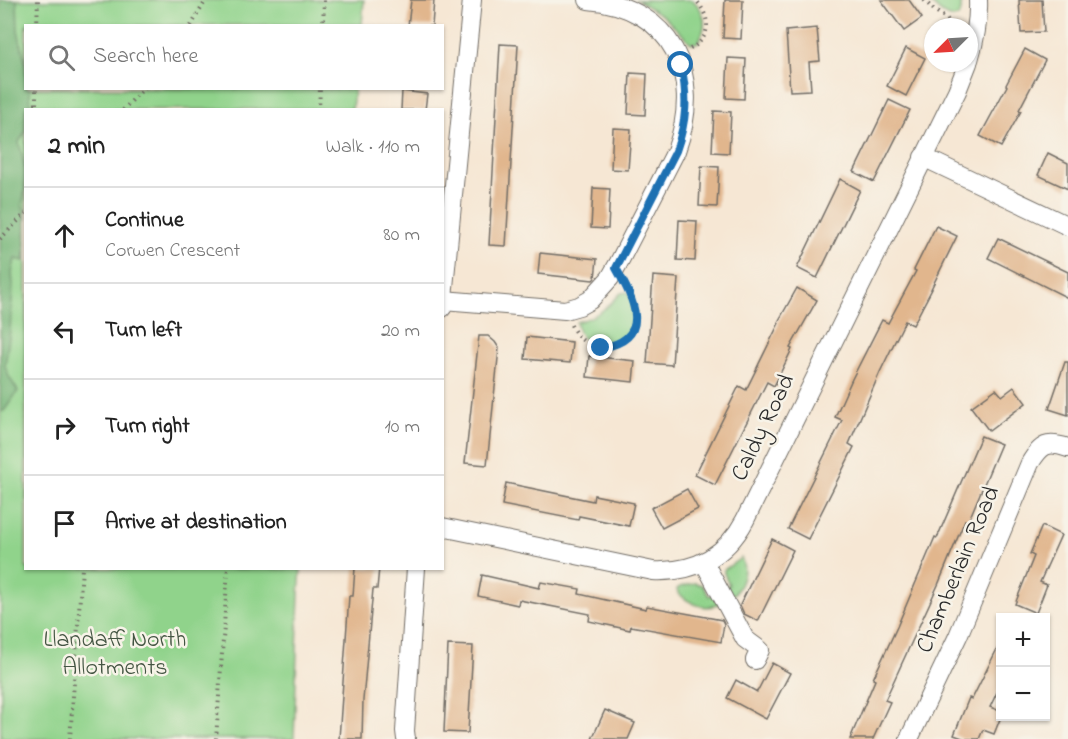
<!DOCTYPE html>
<meta charset="utf-8">
<style>
body{margin:0;font-family:"Indie Flower",sans-serif;background:#f6f6f6;color:#222}
.controls{position:absolute;right:18px;bottom:18px;display:grid;overflow:hidden;border-radius:0px;box-shadow:0 2px 4px #0004}
.controls button{width:54px;height:54px;display:grid;place-items:center;padding:0;border:0;border-bottom:2px solid #e0e0e0;background:#fff;color:#222;font:30px sans-serif}
.compass{position:absolute;left:924px;top:18px;width:54px;height:54px;border-radius:50%;background:#fff;box-shadow:0 2px 4px #0004;rotate:246deg}
.stop{position:absolute;width:18px;height:18px;margin:-14px;border:4px solid #1f6fb2;border-radius:50%;background:#fff}
.stop.end{background:#1f6fb2;border-color:#fff;box-shadow:0 2px 6px #0008}
.list{margin:0;padding:0;list-style:none}
h2{display:flex;justify-content:space-between;align-items:center;height:78px;margin:0;padding:0 24px;font-size:26px}
h2 small{font-size:20px;font-weight:400;color:#767676}
.list li{display:grid;grid-template-columns:39px 1fr auto;gap:18px;align-items:center;box-sizing:border-box;height:96px;padding:0 24px;border-top:2px solid #e0e0e0}
.list b{display:block;font-size:22px;white-space:nowrap}
.list p{margin:0;font-size:20px;white-space:nowrap;color:#767676}
.list em{font-size:20px;font-style:normal;color:#767676}
.icon{flex:none;width:33px;height:33px;fill:none;stroke:currentColor;stroke-width:2;stroke-linecap:round;stroke-linejoin:round}
.map{position:relative;flex:none;width:1068px;height:739px;overflow:hidden}
.search{position:absolute;background:#fff;box-shadow:0 2px 4px #0004;left:24px;top:24px;width:420px;height:66px;display:flex;align-items:center;gap:15px;box-sizing:border-box;padding:0 21px;border-radius:0px;color:#767676;font-size:22px}
.panel{position:absolute;background:#fff;box-shadow:0 2px 4px #0004;left:24px;top:108px;width:420px;height:462px;border-radius:0px}
.map>svg:first-child{display:block}
</style>
<div class="map">
<svg width="1068" height="739" viewBox="0 0 1068 739">
<rect width="100%" height="100%" fill="#f7f3e8"/>
<filter id="ink" filterUnits="userSpaceOnUse"><feTurbulence type="fractalNoise" baseFrequency=".0167" numOctaves="2"/><feDisplacementMap in="SourceGraphic" scale="12" xChannelSelector="R" yChannelSelector="G"/><feConvolveMatrix kernelMatrix="1 2 1 2 8 2 1 2 1" color-interpolation-filters="sRGB"/></filter>
<filter id="wash" filterUnits="userSpaceOnUse"><feTurbulence type="fractalNoise" baseFrequency=".008" numOctaves="4" result="noise"/><feDisplacementMap in="SourceGraphic" scale="24" xChannelSelector="R" yChannelSelector="G"/><feGaussianBlur stdDeviation="1.35" result="paint"/><feColorMatrix in="noise" values="0 0 0 0 0 0 0 0 0 0 0 0 0 0 0 0 0 1.4 0 .05"/><feComposite in="paint" operator="in"/></filter>
<g filter="url(#wash)">
<rect width="100%" height="100%" fill="#f6e7d4"/>
<g fill="#90d38b" stroke="#5e7f5b" stroke-width="1.5">
<path d="M0 0H364L362 25 26 26V88L354 89 352 109 26 110V568L301 569 299 594 294 739H1Z"/>
<path d="M637 0H693C707 14 708 28 697 43H691L663 16Z"/>
<path d="M928 0H961V11L958 17C946 21 936 8 928 0Z"/>
<path d="M628 292C634 303 639 318 634 329 632 335 626 339 620 342 600 350 580 346 576 322 597 317 607 308 621 293Z"/>
<path d="M741 558C748 571 741 588 731 597L725 587 729 585 724 573V570Z"/>
<path d="M695 583 702 585 709 596 714 594 720 604C704 611 690 604 678 593L677 589 680 587Z"/>
</g>
<path fill="#74b577" stroke="#507051" stroke-width="1.5" d="M0 0H17L18 30 25 62 26 88 30 89V109L26 110 25 132 19 142 25 169V190L22 204 25 217V261L15 259 12 273 13 285 10 330 5 366 9 377 18 391 4 411H0Z"/>
<g id="blocks">
<g fill="#e1b68d">
<path d="M411 0H434L432 26H408Z"/>
<path d="M725 0H743L741 39 723 38Z"/>
<path d="M881 0H909L922 18 904 31Z"/>
<path d="M1019 0H1042L1044 32 1021 33Z"/>
<path d="M817 28 820 61 809 62 811 90 790 91 786 31Z"/>
<path d="M500 44 518 45 506 246 489 245Z"/>
<path d="M906 48 925 58 906 96 887 86Z"/>
<path d="M1025 49 1045 60 1019 110 1021 111 1001 147 980 136 1007 86 1006 85Z"/>
<path d="M728 58 746 59 744 99 726 98Z"/>
<path d="M630 73 647 74 645 115 628 114Z"/>
<path d="M402 91 427 94 425 110H401Z"/>
<path d="M889 100 910 110 874 182 854 172Z"/>
<path d="M714 111 731 112 729 153 712 152Z"/>
<path d="M613 128 631 129 628 170 611 169Z"/>
<path d="M1048 153 1068 163V189L1038 175Z"/>
<path d="M701 166 719 167 717 207 699 206Z"/>
<path d="M840 179 860 190 817 278 797 268Z"/>
<path d="M593 188 610 189 608 229 591 228Z"/>
<path d="M679 220 697 221 695 261 677 260Z"/>
<path d="M936 226 957 236 931 289H932L913 325 905 321 880 372 849 444 854 447 808 539 788 529 842 420 835 417 852 379 882 320 888 323 916 271 914 270Z"/>
<path d="M998 238 1068 272V298L988 258Z"/>
<path d="M540 253 597 259 595 278 593 280 538 274Z"/>
<path d="M653 276 678 278 672 365 647 363Z"/>
<path d="M797 288 817 300 790 348 792 349 774 386 767 382 715 485 695 475 739 386 746 390 779 323 778 322Z"/>
<path d="M479 336H488L495 342 499 348 487 465 465 463Z"/>
<path d="M527 337 572 342 570 363 525 359Z"/>
<path d="M589 356 635 361 633 382 587 377Z"/>
<path d="M1065 362H1068V415L1049 409Z"/>
<path d="M1014 387 1026 403 989 431 971 407 996 389 1002 396Z"/>
<path d="M981 436 1001 444 968 522 965 520 938 585 885 700 890 702 873 739H850L875 680 873 679 897 627 935 537 937 538Z"/>
<path d="M506 483 593 501 594 495 634 503 629 526 579 516 578 520 502 505Z"/>
<path d="M687 489 698 509 662 528 651 508Z"/>
<path d="M1042 526 1061 535 1040 582 1047 585 1036 613 1015 604 1034 556 1030 554Z"/>
<path d="M772 539 793 550 758 621 744 614 740 605Z"/>
<path d="M355 568H379L377 589H373L363 700 362 739H339L349 596H353Z"/>
<path d="M482 575 539 588 541 582 580 589 579 594 646 609 647 606 722 620 724 624 721 642 631 626 630 630 589 621 590 614 519 600 518 605 478 596Z"/>
<path d="M1000 643V686L990 707 1000 711V719L994 734 983 730 979 739H965L954 735 969 698 972 699Z"/>
<path d="M448 645 473 646 468 733 444 732Z"/>
<path d="M772 663 790 673 766 719 727 698 736 680 757 692Z"/>
<path d="M605 710 635 723 628 739H592Z"/>
</g>
</g>
</g>
<g filter="url(#ink)">
<use href="#blocks" fill-opacity="0" stroke="#726d66" stroke-width="1.5"/>
<g fill="none" stroke-linecap="round" stroke-linejoin="round">
<defs>
<g id="minor">
<path d="M969 60C975 40 979 21 978 0"/>
<path d="M923 157 1068 226"/>
<path d="M443 300 565 310 579 306 590 300 610 278 618 264 676 151C704 75 672 7 588 0"/>
<path d="M442 308 472 0"/>
<path d="M442 527 653 571C694 573 726 556 745 520L957 91 968 63"/>
<path d="M704 562 745 639 760 650 755 660"/>
<path d="M406 739 405 731 416 568"/>
<path d="M909 739 958 636 1030 463C1042 444 1047 441 1068 448"/>
</g>
</defs>
<use href="#minor" stroke="#726d66" stroke-width="20"/>
<g stroke="#726d66" stroke-width="4" stroke-dasharray="1.5 4.5" stroke-linecap="butt">
<path d="M924 0 934 10 958 27"/>
<path d="M37 26 38 0"/>
<path d="M191 26 206 0"/>
<path d="M323 26 324 0"/>
<path d="M690 49C712 37 711 18 696 0"/>
<path d="M36 110V88"/>
<path d="M123 110 144 88"/>
<path d="M319 110 320 88"/>
<path d="M0 239 26 213"/>
<path d="M571 325C580 344 597 352 618 343 624 340 632 334 634 327 639 315 631 297 626 286"/>
<path d="M70 739 82 568"/>
<path d="M216 739 228 568"/>
</g>
<use href="#minor" stroke="#fff" stroke-width="18"/>
</g>
</g>
<g fill="none" stroke-linecap="round" stroke-linejoin="round" filter="url(#ink)">
<path stroke="#1f6fb2" stroke-width="8" d="M601 348C654 339 634 300 616 268L676 151C687 120 688 97 681 65"/>
</g>
<g text-anchor="middle" dominant-baseline="central" stroke-width="5" stroke-linejoin="round" paint-order="stroke">
<g font-size="24" fill="#2b2b2b" stroke="#f7f3e8">
<text transform="translate(764 428) rotate(-64)">Caldy Road</text>
<text transform="translate(959 570) rotate(-67)">Chamberlain Road</text>
</g>
<g font-size="24" fill="#445543" stroke="#f7f3e8">
<text x="115" y="640">Llandaff North<tspan x="115" dy="28">Allotments</tspan></text>
</g>
</g>
</svg>
<div class="controls">
<button>+</button>
<button>−</button>
</div>
<svg class="compass" viewBox="-18 -18 36 36"><path d="M0-13l5 13h-10z" fill="#e53935"/><path d="M0 13l5-13h-10z" fill="#767676"/></svg>
<div class="stop" style="left:681px;top:65px"></div>
<div class="stop end" style="left:601px;top:348px"></div>
<div class="search"><svg class="icon" aria-label="search" viewBox="0 0 24 24"><circle cx="10" cy="10" r="6"/><path d="M15 15l6 6"/></svg>Search here</div>
<section class="panel">
<h2>2 min<small>Walk · 110 m</small></h2>
<ul class="list">
<li><svg class="icon" aria-label="ahead" viewBox="0 0 24 24"><path d="M12 20V5M6 11l6-6 6 6"/></svg><div><b>Continue</b><p>Corwen Crescent</p></div><em>80 m</em></li>
<li><svg class="icon" aria-label="left" viewBox="0 0 24 24"><path d="M17 20v-9H6M10 6l-5 5 5 5"/></svg><div><b>Turn left</b></div><em>20 m</em></li>
<li><svg class="icon" aria-label="right" viewBox="0 0 24 24"><path d="M7 20v-9h11M14 6l5 5-5 5"/></svg><div><b>Turn right</b></div><em>10 m</em></li>
<li><svg class="icon" aria-label="arrive" viewBox="0 0 24 24"><path d="M6 21V4h12l-3 4 3 4H6"/></svg><div><b>Arrive at destination</b></div></li>
</ul>
</section>
</div>
